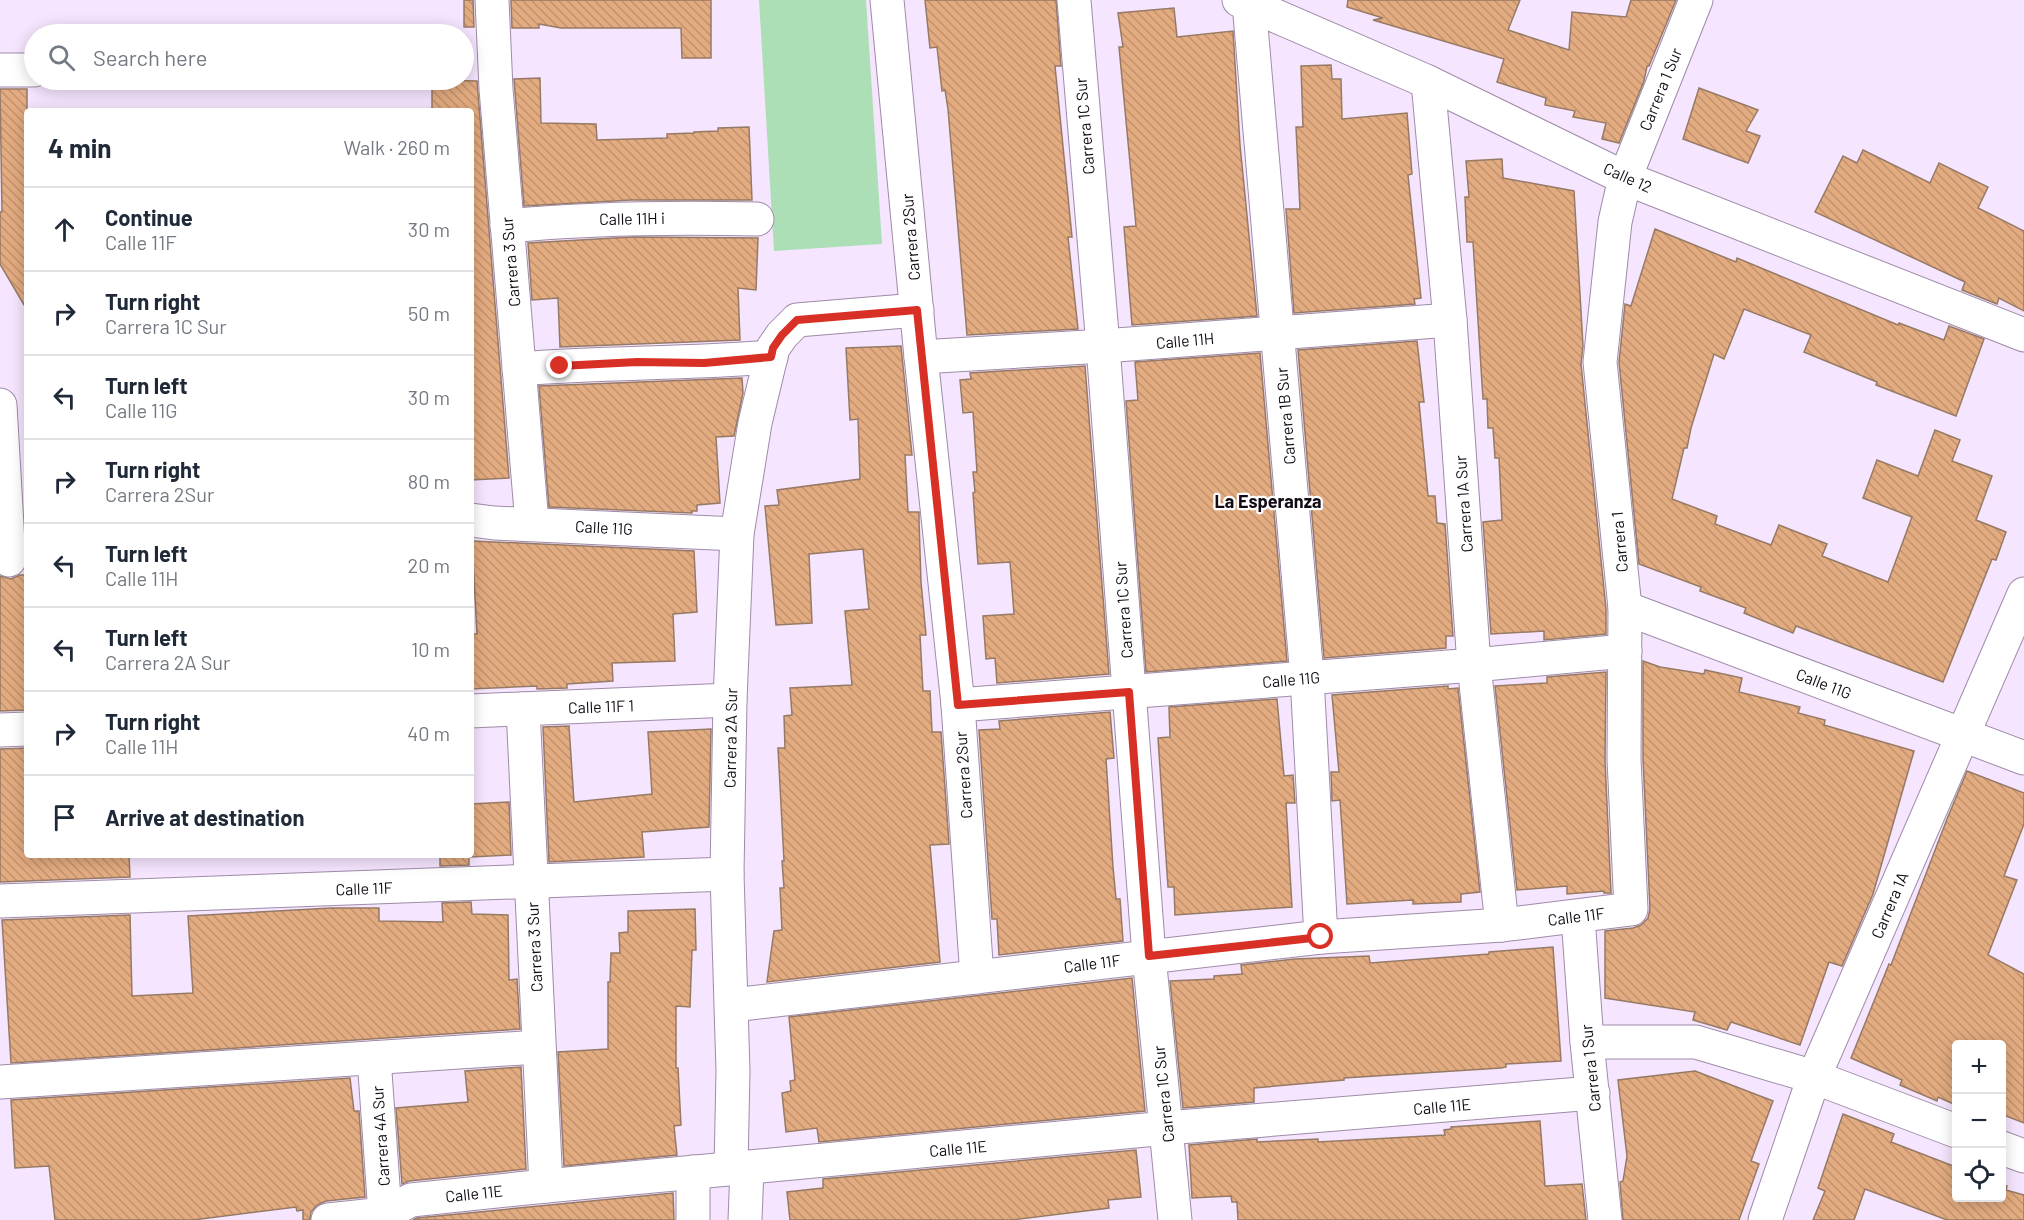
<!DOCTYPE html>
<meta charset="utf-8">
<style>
body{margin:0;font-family:Barlow,sans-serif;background:#f2f2f3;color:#1f2937}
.controls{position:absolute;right:18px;bottom:18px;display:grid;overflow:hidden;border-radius:6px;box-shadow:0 3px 15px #0003}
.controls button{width:54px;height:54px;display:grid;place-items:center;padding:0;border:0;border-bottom:2px solid #e0e1e3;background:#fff;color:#1f2937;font:30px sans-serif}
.stop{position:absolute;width:18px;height:18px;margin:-14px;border:4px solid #d93025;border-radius:50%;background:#fff}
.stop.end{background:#d93025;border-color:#fff;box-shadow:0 2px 6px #0008}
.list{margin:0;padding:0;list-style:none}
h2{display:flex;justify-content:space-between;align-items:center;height:78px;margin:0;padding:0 24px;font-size:26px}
h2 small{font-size:20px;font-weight:400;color:#747a83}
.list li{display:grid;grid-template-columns:39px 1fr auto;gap:18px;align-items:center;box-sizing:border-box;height:84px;padding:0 24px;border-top:2px solid #e0e1e3}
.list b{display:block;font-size:22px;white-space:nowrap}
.list p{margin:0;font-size:20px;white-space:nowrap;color:#747a83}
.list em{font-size:20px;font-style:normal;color:#747a83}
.icon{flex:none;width:33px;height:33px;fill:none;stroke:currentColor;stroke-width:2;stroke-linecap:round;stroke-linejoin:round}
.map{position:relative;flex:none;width:2024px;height:1220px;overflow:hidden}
.search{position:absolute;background:#fff;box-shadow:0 3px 15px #0003;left:24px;top:24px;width:450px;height:66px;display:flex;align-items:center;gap:15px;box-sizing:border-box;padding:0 21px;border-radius:33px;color:#747a83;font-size:22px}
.panel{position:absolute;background:#fff;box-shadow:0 3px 15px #0003;left:24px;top:108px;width:450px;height:750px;border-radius:6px}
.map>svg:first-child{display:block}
</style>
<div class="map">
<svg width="2024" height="1220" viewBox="0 0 2024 1220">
<defs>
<pattern id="building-back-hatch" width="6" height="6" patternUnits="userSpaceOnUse" patternTransform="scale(1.5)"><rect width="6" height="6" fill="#e3ab80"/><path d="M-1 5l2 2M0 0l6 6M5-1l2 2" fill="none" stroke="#c2926e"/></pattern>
</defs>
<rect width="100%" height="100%" fill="#f5e5fe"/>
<path fill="#addfb6" d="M759 0H866L882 244 774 251Z"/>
<g fill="url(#building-back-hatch)" stroke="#977a65" stroke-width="1.5">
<path d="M464 0H473L474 27H464Z"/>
<path d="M511 0H711V58H682L681 28H561L539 24V28H512Z"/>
<path d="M925 0H1056L1061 66H1055L1072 237H1068L1078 329 967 335 948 109 945 90 942 91 937 47 930 48Z"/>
<path d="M1348 0H1520L1508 30 1569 50 1572 12 1626 17 1631 0H1676L1649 66H1647L1644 81 1619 143 1602 139 1606 123 1573 117 1575 111 1545 105 1546 98 1497 82 1504 59 1373 20 1383 18 1347 7Z"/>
<path d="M1174 8 1177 37 1233 31 1240 145 1257 316 1132 325 1124 227 1136 226 1119 47H1123L1118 13Z"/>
<path d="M1331 65 1332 79H1341L1342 119 1407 113 1412 174 1408 175 1421 298 1414 299 1415 304 1294 313 1286 209H1300L1296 127H1303L1301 66Z"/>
<path d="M540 78 541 123 596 124 597 140 667 138V134L694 133V132L718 131V128L749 127 752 200H631L524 206 514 79Z"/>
<path d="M432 80 477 81 509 478 471 480V111H432Z"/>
<path d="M1699 88 1758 110 1746 131 1760 136 1748 163 1683 139Z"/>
<path d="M0 89H27V310L0 264V212H2Z"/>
<path d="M1863 150 1930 183 1939 163 1988 187 1978 208 2024 231V311L1999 298 1997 304 1962 290 1965 282 1815 212 1843 156 1857 163Z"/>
<path d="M1502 159 1503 178 1574 191 1583 346 1581 364 1606 609V634L1544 640V631L1491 634 1483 522 1502 520 1499 458H1495L1493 428H1488L1487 399H1483L1473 242H1467L1465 197H1469L1466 161Z"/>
<path d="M1655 229 1736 262 1737 258 1898 325 1899 323 1944 340 1949 326 1984 339 1956 416 1876 385 1877 382 1804 352 1811 335 1744 309 1724 359 1714 354 1691 428 1687 448H1684L1672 499 1717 516 1715 524 1771 545 1779 525 1827 544 1822 556 1888 582 1912 517 1863 498 1877 460 1918 476 1935 430 1960 440 1952 461 1992 476 1976 520 2006 532 1996 560 1992 559 1943 682 1796 626 1793 633 1744 613 1746 608 1700 591 1701 587 1639 564 1619 362 1625 304 1631 306Z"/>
<path d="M632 237 758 238 756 290 738 288 740 340 560 347 558 298 532 300 528 243Z"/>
<path d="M1417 341 1424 402H1419L1428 496H1435L1437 523 1445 524 1453 636H1446V648L1324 658 1298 350Z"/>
<path d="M901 346 912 455H905L908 512H919V520L921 582 926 635H920L923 691H930L932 732H941L949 844 930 845 940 962 767 982 774 931 782 930 780 888H784L782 861H784L778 748H785L784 716 792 715 790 688 852 685 845 611 869 609 863 549 809 554 812 623 776 625 765 506 779 505 777 490 860 479 858 419 850 420 846 348Z"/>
<path d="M1260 353 1287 661 1146 672 1126 401 1138 400 1135 362Z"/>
<path d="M1085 366 1109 674 997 683 995 658 986 659 983 616 1014 614 1010 562 978 564 973 493 975 492 973 472H977L973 412 963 413 960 380 971 379 970 373Z"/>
<path d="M742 378 743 393 734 436 716 437 720 503 697 505V511H692V513L549 507 539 386Z"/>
<path d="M472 541 694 551 697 612 673 614 675 661 612 663 613 681 567 684V688L537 689V686L471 689V634H477Z"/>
<path d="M20 575H27V710L0 711V576L11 579Z"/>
<path d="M1643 661 1660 667 1704 674 1705 670 1742 678 1739 692 1800 707 1798 713 1825 720 1824 725 1914 751 1873 894 1842 966 1829 962 1800 1045 1731 1022 1727 1030 1693 1020 1695 1012 1605 998V931L1633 928 1641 925 1648 918 1650 909 1643 759Z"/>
<path d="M1606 672 1605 760 1611 893H1604V891L1567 894V886L1517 890 1495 686 1547 683V677Z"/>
<path d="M1448 686V689L1458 688 1480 892 1461 894V902L1413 904V900L1347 904 1340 800 1332 801 1331 772H1339L1332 695Z"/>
<path d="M1277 699 1284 776 1293 775 1295 803H1286L1292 907 1175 915 1174 887H1168L1158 738 1170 737 1169 707Z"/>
<path d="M1110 712 1114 758 1106 759 1113 867 1116 899H1120L1123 941 999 955 997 919H992L979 730 1000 729 999 721Z"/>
<path d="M569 726 574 802 652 794 648 732 711 729 709 827 642 832 644 857 549 862 543 727Z"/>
<path d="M27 748V855H129L130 877 0 882V749Z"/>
<path d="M1967 771 2024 793V824L2004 876 2017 880 1988 955 2024 974V1123L2001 1114V1044H1956V1105L1938 1097 1937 1101 1900 1085 1902 1080 1851 1058 1889 964 1891 965 1947 819Z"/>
<path d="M509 802 511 855 471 857V804Z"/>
<path d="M440 855H469V865L440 866Z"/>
<path d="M471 902 472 914 508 915 509 980 517 979 520 1029 11 1063 2 920 130 915 132 996 193 993 188 916 331 908H379V921L443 922 442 903Z"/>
<path d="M695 909 696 950H692L690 1007 676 1006V1068H678L681 1125 674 1126 677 1155 564 1166 558 1052 608 1049V982H610L611 953H620L619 933 628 932V911Z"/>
<path d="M1553 947 1561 1061 1506 1064V1067L1501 1068 1344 1078V1080L1254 1088V1102L1183 1108 1170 981 1214 979V976L1242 974 1241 965 1295 959 1369 956 1370 963 1489 954V952Z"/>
<path d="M1132 978 1145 1111 819 1142 817 1128 786 1132 782 1093 791 1091 790 1081 795 1080 789 1017Z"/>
<path d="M521 1067 526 1169 409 1181 402 1184 396 1108 468 1102 465 1071Z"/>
<path d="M1695 1071 1773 1101 1751 1161 1759 1164 1739 1220H1623L1620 1182 1623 1181 1627 1156 1618 1080Z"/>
<path d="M350 1078 354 1111H359L365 1197 326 1201 317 1205 311 1212 310 1220H303V1210L297 1211 296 1207 193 1220H55L49 1166 15 1168 11 1100Z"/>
<path d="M1843 1114 1894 1134 1891 1142 1956 1167V1197H2001V1184L2007 1186 2006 1190 2024 1195V1220H1947L1865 1189 1854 1220H1813L1825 1191 1818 1188Z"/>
<path d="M1540 1121 1545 1186 1582 1184 1586 1220H1238L1237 1202H1232L1231 1196 1192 1198 1189 1145 1257 1139V1142L1318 1139V1142L1445 1135 1444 1130 1451 1129V1127Z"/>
<path d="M1136 1150 1141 1197 1108 1200 1109 1208 1011 1220H790L787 1192 823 1188V1179Z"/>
<path d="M673 1193 674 1220H413L417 1218Z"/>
</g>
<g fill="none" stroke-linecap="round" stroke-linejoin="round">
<defs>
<g id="minor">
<path d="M492 0 496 89 532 524"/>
<path d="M887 0 921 357 958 705 977 977"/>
<path d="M1074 0 1103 346 1149 956 1175 1220"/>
<path d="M1239 0 1428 82 1625 178 2024 335"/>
<path d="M1249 3 1307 677 1321 937"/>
<path d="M0 70H34"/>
<path d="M1428 82 1450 320 1474 665 1502 925"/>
<path d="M507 226C591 218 673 217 757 219"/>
<path d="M921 357 1103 346 1450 320"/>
<path d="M519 369C603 362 687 364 771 357"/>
<path d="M0 405 9 560"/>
<path d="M471 520 494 523 737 534"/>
<path d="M1625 608 2024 758"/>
<path d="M958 705 1474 665 1625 651"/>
<path d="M523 709 546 1186"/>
<path d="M471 711 730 700"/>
<path d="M0 730 27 729"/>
<path d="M0 901 727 874"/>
<path d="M1578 917 1587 1042 1605 1220"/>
<path d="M733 1005 1321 937 1502 925 1631 909 1624 759 1625 608 1600 362 1615 222 1625 178 1696 0"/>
<path d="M1587 1042H1696L1814 1077 1956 1131"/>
<path d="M374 1058 385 1214"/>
<path d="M0 1082 538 1047"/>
<path d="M2002 1148 2024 1156"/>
<path d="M731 1169 733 1071 727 874 730 700 737 534 755 423 773 348 782 335 797 320 917 310"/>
<path d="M328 1220 385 1214 411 1200 546 1186 1167 1128 1593 1093"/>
<path d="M693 1220V1172"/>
<path d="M745 1220 747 1168"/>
<path d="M1765 1220 1814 1077 2024 594"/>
</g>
</defs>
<use href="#minor" stroke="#9e8ba8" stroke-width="35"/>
<use href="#minor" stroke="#fff" stroke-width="33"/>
</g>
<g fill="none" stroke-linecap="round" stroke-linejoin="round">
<path stroke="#d93025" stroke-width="8" d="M560 366 637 362 704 363 771 357 773 348 782 335 797 320 917 310 958 705 1129 692 1149 956 1321 937"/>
</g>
<g text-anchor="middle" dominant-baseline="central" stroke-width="4.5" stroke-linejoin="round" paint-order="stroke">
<g font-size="16" fill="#130c17" stroke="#fff">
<text transform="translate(1660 89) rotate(-68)">Carrera 1 Sur</text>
<text transform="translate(1084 126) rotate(-95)">Carrera 1C Sur</text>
<text transform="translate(1628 177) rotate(24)">Calle 12</text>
<text transform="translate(632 218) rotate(-1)">Calle 11H i</text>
<text transform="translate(910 237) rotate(-95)">Carrera 2Sur</text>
<text transform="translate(510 262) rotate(-95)">Carrera 3 Sur</text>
<text transform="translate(1185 340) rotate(-5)">Calle 11H</text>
<text transform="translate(1285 416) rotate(-95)">Carrera 1B Sur</text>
<text transform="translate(1463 504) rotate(-94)">Carrera 1A Sur</text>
<text transform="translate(604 527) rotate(3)">Calle 11G</text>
<text transform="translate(1619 542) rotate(-95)">Carrera 1</text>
<text transform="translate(1123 610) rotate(-94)">Carrera 1C Sur</text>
<text transform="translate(1291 679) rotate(-5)">Calle 11G</text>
<text transform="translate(1824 683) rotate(21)">Calle 11G</text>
<text transform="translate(601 706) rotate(-2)">Calle 11F 1</text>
<text transform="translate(730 738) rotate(-89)">Carrera 2A Sur</text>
<text transform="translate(963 775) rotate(-94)">Carrera 2Sur</text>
<text transform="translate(364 888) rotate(-2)">Calle 11F</text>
<text transform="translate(1889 905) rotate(-67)">Carrera 1A</text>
<text transform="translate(1576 916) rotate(-7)">Calle 11F</text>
<text transform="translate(534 947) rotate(-93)">Carrera 3 Sur</text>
<text transform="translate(1092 963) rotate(-7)">Calle 11F</text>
<text transform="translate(1590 1068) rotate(-96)">Carrera 1 Sur</text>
<text transform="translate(1163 1094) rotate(-96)">Carrera 1C Sur</text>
<text transform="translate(1442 1106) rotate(-5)">Calle 11E</text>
<text transform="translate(380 1136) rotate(-94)">Carrera 4A Sur</text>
<text transform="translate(958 1148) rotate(-5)">Calle 11E</text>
<text transform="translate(474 1193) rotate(-6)">Calle 11E</text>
</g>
<g font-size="18" font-weight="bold" fill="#130c17" stroke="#fff">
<text x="1268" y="501">La Esperanza</text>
</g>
</g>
</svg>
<div class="controls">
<button>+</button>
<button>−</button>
<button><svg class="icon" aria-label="locate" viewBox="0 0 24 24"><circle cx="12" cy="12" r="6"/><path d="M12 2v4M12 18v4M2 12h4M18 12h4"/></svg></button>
</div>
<div class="stop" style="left:1321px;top:937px"></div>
<div class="stop end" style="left:560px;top:366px"></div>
<div class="search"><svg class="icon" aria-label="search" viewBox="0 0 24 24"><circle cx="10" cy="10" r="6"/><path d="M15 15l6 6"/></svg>Search here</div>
<section class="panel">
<h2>4 min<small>Walk · 260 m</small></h2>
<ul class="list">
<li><svg class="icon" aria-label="ahead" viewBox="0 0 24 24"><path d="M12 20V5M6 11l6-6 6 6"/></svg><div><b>Continue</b><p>Calle 11F</p></div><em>30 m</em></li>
<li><svg class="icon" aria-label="right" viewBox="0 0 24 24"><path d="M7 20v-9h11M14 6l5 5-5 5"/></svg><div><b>Turn right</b><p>Carrera 1C Sur</p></div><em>50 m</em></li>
<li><svg class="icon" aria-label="left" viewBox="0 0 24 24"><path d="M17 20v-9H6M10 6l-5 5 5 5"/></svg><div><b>Turn left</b><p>Calle 11G</p></div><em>30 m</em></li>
<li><svg class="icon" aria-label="right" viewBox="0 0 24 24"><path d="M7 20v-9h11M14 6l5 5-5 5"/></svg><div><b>Turn right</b><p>Carrera 2Sur</p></div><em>80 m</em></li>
<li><svg class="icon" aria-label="left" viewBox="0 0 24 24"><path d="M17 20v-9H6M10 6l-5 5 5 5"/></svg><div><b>Turn left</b><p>Calle 11H</p></div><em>20 m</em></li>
<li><svg class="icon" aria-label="left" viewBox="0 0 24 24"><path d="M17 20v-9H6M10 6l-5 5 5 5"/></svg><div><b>Turn left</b><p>Carrera 2A Sur</p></div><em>10 m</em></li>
<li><svg class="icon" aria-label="right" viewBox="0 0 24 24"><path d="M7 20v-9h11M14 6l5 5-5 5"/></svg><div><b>Turn right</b><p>Calle 11H</p></div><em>40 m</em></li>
<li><svg class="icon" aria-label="arrive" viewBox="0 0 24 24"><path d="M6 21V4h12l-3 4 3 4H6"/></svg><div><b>Arrive at destination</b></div></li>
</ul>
</section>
</div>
